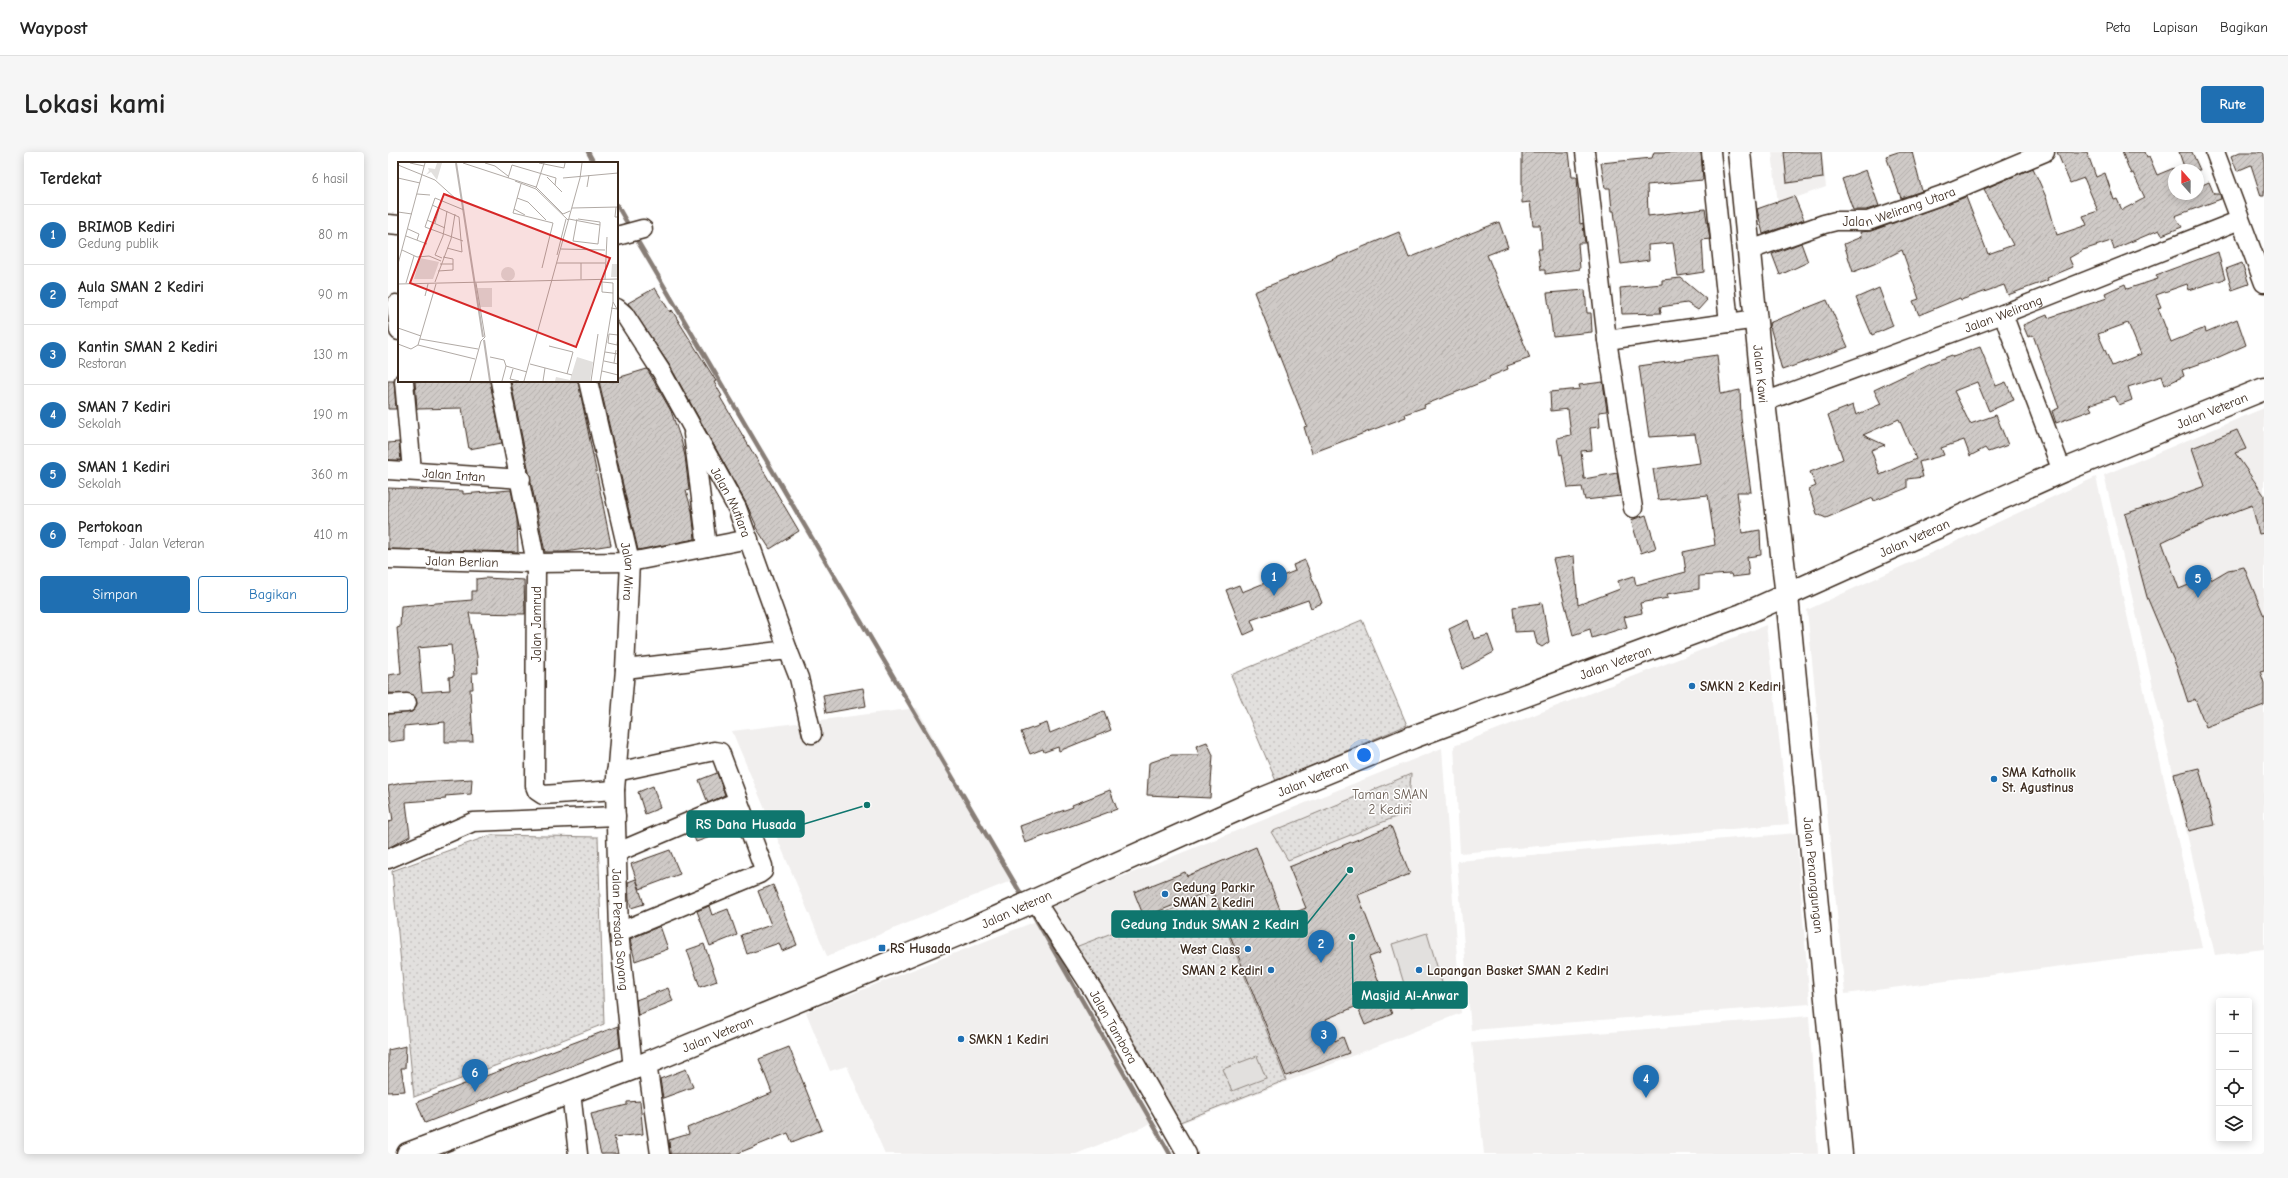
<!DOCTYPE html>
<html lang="id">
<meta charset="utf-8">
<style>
body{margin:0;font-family:"Comic Neue",sans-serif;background:#f6f6f6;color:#222}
.controls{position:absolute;right:12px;bottom:12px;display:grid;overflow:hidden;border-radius:4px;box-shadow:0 2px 10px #0003}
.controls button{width:36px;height:36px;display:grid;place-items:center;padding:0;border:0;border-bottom:1px solid #e0e0e0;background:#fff;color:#222;font:20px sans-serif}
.compass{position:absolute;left:1780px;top:12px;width:36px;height:36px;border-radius:50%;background:#fff;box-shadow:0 2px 10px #0003;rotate:339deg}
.you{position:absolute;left:976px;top:603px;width:14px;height:14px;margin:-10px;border:3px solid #fff;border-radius:50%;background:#1a73e8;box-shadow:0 0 0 6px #1a73e833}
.badge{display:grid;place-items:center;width:26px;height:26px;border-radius:50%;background:#1f6fb2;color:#fff;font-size:13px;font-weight:700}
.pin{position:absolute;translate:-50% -33px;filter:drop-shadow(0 1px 2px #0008)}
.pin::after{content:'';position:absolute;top:21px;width:14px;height:12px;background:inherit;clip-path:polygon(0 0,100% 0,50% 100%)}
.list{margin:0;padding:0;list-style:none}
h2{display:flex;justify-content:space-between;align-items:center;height:52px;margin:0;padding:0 16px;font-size:17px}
h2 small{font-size:13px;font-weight:400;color:#767676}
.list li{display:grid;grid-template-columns:26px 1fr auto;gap:12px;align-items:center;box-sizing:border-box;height:60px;padding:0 16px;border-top:1px solid #e0e0e0}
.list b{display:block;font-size:15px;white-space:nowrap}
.list p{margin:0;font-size:13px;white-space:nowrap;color:#767676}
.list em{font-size:13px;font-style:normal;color:#767676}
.actions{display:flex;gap:8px;padding:12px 16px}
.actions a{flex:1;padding:9px 0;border:1px solid #1f6fb2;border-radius:4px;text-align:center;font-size:14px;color:#1f6fb2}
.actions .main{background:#1f6fb2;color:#fff}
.icon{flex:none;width:22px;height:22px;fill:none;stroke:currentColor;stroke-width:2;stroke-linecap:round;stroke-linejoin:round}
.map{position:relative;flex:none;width:1876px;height:1002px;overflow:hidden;border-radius:4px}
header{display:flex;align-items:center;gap:24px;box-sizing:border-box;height:56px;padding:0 20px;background:#fff;border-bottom:1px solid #e0e0e0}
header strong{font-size:19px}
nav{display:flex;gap:22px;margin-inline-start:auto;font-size:14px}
.intro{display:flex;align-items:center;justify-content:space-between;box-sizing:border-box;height:96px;padding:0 24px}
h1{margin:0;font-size:28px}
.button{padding:10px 18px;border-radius:4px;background:#1f6fb2;color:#fff;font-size:14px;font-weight:700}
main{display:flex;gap:24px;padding:0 24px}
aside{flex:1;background:#fff;border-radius:4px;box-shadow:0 2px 10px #0003}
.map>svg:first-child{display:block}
</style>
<header>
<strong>Waypost</strong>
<nav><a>Peta</a><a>Lapisan</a><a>Bagikan</a></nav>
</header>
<div class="intro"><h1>Lokasi kami</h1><a class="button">Rute</a></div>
<main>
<aside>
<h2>Terdekat<small>6 hasil</small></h2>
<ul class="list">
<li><span class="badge">1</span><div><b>BRIMOB Kediri</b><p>Gedung publik</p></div><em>80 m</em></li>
<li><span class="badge">2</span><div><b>Aula SMAN 2 Kediri</b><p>Tempat</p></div><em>90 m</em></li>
<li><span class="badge">3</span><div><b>Kantin SMAN 2 Kediri</b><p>Restoran</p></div><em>130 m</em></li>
<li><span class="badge">4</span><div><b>SMAN 7 Kediri</b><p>Sekolah</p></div><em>190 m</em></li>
<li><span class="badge">5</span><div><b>SMAN 1 Kediri</b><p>Sekolah</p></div><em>360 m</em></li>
<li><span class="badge">6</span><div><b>Pertokoan</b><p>Tempat · Jalan Veteran</p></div><em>410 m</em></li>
</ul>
<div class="actions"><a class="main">Simpan</a><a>Bagikan</a></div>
</aside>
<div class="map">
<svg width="1876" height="1002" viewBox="0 0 1876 1002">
<defs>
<pattern id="grass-dots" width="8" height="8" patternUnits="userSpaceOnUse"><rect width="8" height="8" fill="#e2e0de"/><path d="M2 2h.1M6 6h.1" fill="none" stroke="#c3c0be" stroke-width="1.8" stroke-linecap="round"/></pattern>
<pattern id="building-hatch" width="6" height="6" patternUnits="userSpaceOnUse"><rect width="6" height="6" fill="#cfcac7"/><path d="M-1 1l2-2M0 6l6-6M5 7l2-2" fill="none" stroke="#b3aeaa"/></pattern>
</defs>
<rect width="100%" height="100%" fill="#fff"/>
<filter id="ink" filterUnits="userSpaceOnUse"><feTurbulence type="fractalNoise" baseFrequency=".025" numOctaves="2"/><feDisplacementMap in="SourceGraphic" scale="8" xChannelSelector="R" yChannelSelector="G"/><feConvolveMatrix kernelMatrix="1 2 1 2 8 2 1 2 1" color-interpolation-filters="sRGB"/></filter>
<g filter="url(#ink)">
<g fill="#f1efee">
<path d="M1384 0H1434L1438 35 1390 52Z"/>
<path d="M1876 256V797L1827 803 1716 323Z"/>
<path d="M1708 325 1814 796 1457 842 1419 458Z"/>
<path d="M1378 473 1401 672 1072 701 1066 594Z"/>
<path d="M529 556 625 728 439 804 344 579Z"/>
<path d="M1054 596 1073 861 786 974 659 755Z"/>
<path d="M1408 681 1422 852 1083 878 1069 709Z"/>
<path d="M651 768 765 971 688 1002H497L459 914 442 919 418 860Z"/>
<path d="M1421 864 1430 1002H1096L1084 891Z"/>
</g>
<g fill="url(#grass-dots)" stroke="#8e857e">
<path d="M974 468 1019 573 888 629 843 523Z"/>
<path d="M1023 622 1020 660 900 708 883 680Z"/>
<path d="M103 683 210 685 216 872 26 945 4 719Z"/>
<path d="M824 742 898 928 787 972 685 796Z"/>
</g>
<g fill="#e2e0de" stroke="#8e857e">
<path d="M1039 781 1058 844 1023 855 1004 792Z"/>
<path d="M869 904 878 926 844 939 835 917Z"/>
</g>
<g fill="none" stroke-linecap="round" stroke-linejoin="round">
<g stroke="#887e77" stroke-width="4.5">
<path d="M200 0 206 11"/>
<path d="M229 53 242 76"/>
<path d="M246 83 636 747"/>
<path d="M642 757 782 1002"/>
</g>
</g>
<g fill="url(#building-hatch)" stroke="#3b2a1e" fill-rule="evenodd">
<path d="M1134 0H1181L1184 25H1189L1192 72 1195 71 1197 91H1190L1192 117 1157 122V118H1153L1150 97H1154L1152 73H1145L1142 50 1134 51Z"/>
<path d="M1266 0H1313L1315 28 1259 33 1260 64 1317 57 1322 87 1314 88 1316 120 1290 124 1285 91 1260 93 1261 108 1233 112 1226 59H1224L1222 36H1217L1213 11 1264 6Z"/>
<path d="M1396 0H1433L1435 26 1399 31Z"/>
<path d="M1510 0H1524L1534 39 1513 46 1498 4Z"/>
<path d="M1669 0H1699L1708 25 1717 21 1726 48 1729 47 1734 58 1757 46 1745 21 1743 22 1734 0H1757L1759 5 1761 4 1769 23 1786 16V42H1810V35L1821 30 1826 42H1832L1833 47 1787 64 1794 75 1774 83 1771 78 1726 97 1723 89 1695 98 1681 106 1685 115 1659 126 1660 128 1620 143 1616 133 1573 148 1572 146 1531 163 1525 149 1531 147 1514 98 1486 112 1465 120 1456 92 1473 85 1472 80 1483 79 1578 45 1600 102 1625 93 1596 37 1645 16 1658 45 1669 83 1699 73 1695 64 1710 59 1696 26 1682 31Z"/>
<path d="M1791 0H1804L1812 18H1797Z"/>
<path d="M1852 0H1876V44H1873L1863 13 1849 19 1843 4Z"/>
<path d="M1478 18 1491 54 1478 58H1465L1454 27Z"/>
<path d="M1406 44 1416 68 1375 82 1369 57Z"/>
<path d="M1111 70 1120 95 1099 103 1142 206 1119 214 1120 217 1101 225 1102 227 1036 253 1037 255 1017 262 1018 265 924 301 916 275 919 274 866 140 1011 80 1021 106Z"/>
<path d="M1413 91 1420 110 1392 123 1384 102Z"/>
<path d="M1830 100 1837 127 1801 138 1799 132 1768 143 1773 155 1770 156 1783 190 1817 176 1818 180 1849 167 1858 193 1831 205 1794 218 1796 224 1777 233 1774 224 1740 235 1744 248 1731 253 1727 244 1701 253 1704 258 1668 271 1664 259 1671 256 1645 183 1640 185 1635 173 1659 163 1660 166 1719 146 1717 141 1737 132 1739 137 1770 127 1768 123ZM1740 171 1753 202 1724 214 1710 182Z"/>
<path d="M1854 111 1861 132 1844 138 1838 117Z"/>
<path d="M1293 126 1319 148 1310 158 1299 151 1272 155 1273 161 1234 162 1232 136 1274 132V128Z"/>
<path d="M267 136 282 160 284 158 291 170 328 229 326 230 334 244 332 245 411 379 382 397 367 374 368 373 358 351 282 214 240 151Z"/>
<path d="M1491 136 1505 174 1484 183 1468 146Z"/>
<path d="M1197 138 1199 161H1203L1204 180 1165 184 1159 141Z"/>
<path d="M1439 148 1460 195 1394 218 1381 171Z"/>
<path d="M1592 195 1608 234 1618 230 1626 248 1601 259 1589 230 1566 239 1582 272 1608 263 1620 293 1600 300 1597 296 1582 304 1576 288 1553 296 1556 303 1531 310 1535 325 1519 327V336L1486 349 1485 346 1438 366 1429 362 1421 337 1428 334 1422 320 1455 307 1440 263 1465 253 1468 263 1493 252 1486 238 1543 211 1564 203 1565 205ZM1511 267 1528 307 1492 323 1483 298 1497 293 1475 283Z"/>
<path d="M1329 203 1333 242 1352 238 1353 266 1363 340H1349L1354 381 1372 378 1373 403 1359 405 1361 423 1344 425 1343 422 1311 424V437L1279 442 1280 446 1252 451 1254 461 1236 465 1239 475 1204 486 1202 477 1185 483 1165 407 1186 404 1190 453 1232 437 1230 429 1246 424 1248 433 1298 420 1295 400 1327 393 1320 343 1270 348 1265 317 1312 311 1307 282 1261 285 1251 214Z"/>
<path d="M259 217 283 259 293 288 297 304 301 338 298 339 304 359 307 387 250 398 211 229H229V226Z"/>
<path d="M0 229H6L8 257H0Z"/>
<path d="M27 229H102L114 291 81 297 74 256 29 257Z"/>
<path d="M127 229H190L223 393 177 400H157L123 230Z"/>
<path d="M1215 230 1219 259 1211 260 1212 275 1202 276 1204 298 1193 299 1196 327 1229 321 1233 344 1197 348 1194 335 1180 336 1174 302 1172 303 1169 286 1183 283 1180 257 1163 259 1162 240 1192 237 1191 233Z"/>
<path d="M1849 278 1858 297 1847 301 1876 343V381L1871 382 1864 353 1795 380 1774 390 1791 437 1822 424 1823 428 1840 418 1856 415 1876 464V518L1872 519 1876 531V553L1818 575 1807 547 1800 550 1789 516 1759 445 1737 362 1817 334 1804 296Z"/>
<path d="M11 290 13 308H0V291Z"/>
<path d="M0 336 75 339V342L123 338 129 367 130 400 0 397Z"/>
<path d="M1258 363 1268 396 1253 401 1243 368Z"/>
<path d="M917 408 934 451 923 456 920 448 863 468 867 478 856 483 838 438 851 433 854 440 907 419 905 413Z"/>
<path d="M97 426 136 428 137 462 81 461 89 504 90 521H84L85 537H82L85 590H57V570L16 574V588L0 590V562L24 560 29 551 23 542 0 541V523L13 521 9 476 12 475 13 454 84 448V439H88V427ZM63 493 66 524 61 525 62 538 34 540 30 496Z"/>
<path d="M1154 451 1161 490 1154 495 1149 492 1146 479 1127 480 1125 455Z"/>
<path d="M1080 468 1086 487 1100 483 1106 500 1075 517 1061 477Z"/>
<path d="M475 536 478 554 438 561 435 543Z"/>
<path d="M716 559 723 578 671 599 670 595 656 600 655 597 642 602 633 580 659 571 662 581Z"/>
<path d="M819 590 825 603 822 646 759 643 761 611 784 603H811L808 594Z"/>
<path d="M1811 616 1826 673 1801 679 1786 622Z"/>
<path d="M329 621 337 643 320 651 311 628Z"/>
<path d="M84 627 83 642 57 644 58 647 18 650 22 684 0 696V670L5 669 0 634 14 631Z"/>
<path d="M265 634 272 656 257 662 250 640Z"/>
<path d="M722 638 729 657 637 691 632 674 685 655 684 653Z"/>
<path d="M318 674 322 685 308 690 304 680Z"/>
<path d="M1003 674 1022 722 970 743 992 801 981 805 1004 862 977 873 969 854 938 867 947 889 955 885 961 901 898 924 824 738 756 765 746 740 797 720 799 724 868 695 895 765 918 756 901 715Z"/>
<path d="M282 698 292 722 252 737 243 712Z"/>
<path d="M248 727 256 752 243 756 241 748 240 730Z"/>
<path d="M385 733 409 793 394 799 391 791 359 802 353 783 383 773 370 739Z"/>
<path d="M321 754 324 763 340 757 349 783 322 794 309 759Z"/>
<path d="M272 774 280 797 247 809 242 787Z"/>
<path d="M316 792 329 829 312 835 299 798Z"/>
<path d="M280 836 285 849 250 863 248 848Z"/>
<path d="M230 874 232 895 37 971 29 950Z"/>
<path d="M18 894 17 916H13L17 939 0 940V898Z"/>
<path d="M401 895 434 978 404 990 400 981 348 1002H282L281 988 301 982 299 976 384 941 371 907Z"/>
<path d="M298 917 305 935 275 946 272 927Z"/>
<path d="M252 949 255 982 226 985 230 1002H213L203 962 239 953V950Z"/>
</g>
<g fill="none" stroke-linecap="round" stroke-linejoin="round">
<defs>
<g id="minor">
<path d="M1197 0 1219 188 1245 356"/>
<path d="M1323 0 1341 171"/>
<path d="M1827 0 1876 131"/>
<path d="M0 72 11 73"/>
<path d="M229 84 255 77"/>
<path id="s1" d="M1362 98 1436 72 1448 69H1480L1557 42 1657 0"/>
<path d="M8 152 11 179"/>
<path id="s2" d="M229 156 236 162 273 219 349 356 400 498 237 517"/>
<path d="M1615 162 1674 319"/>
<path d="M1219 188 1369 167"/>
<path d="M16 229 24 319"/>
<path d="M112 229 148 411 147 634 149 639 155 643 227 638"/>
<path id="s3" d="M200 229 242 410 237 517 227 638 231 780 245 917"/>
<path id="s4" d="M1376 250 1615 162 1852 68"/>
<path d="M305 282 319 395"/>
<path id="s5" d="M0 318 133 327"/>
<path id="s6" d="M0 407 148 411 242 410 361 387"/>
<path d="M400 498 411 526 424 582"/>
<path d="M0 552 19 551"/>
<path d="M228 620 326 599 332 600 375 714V719L371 722 231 780"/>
<path d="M230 700 350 649"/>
<path d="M0 707 85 670 228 664"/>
<path id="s7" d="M648 750 705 838 799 1002"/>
<path d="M259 911 272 1002"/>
<path d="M183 940 190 1002"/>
</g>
<g id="major">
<path id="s8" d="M1351 0 1376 250 1399 444 1453 1002"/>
<path id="s9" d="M20 1002 259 911 581 778 862 652 1025 585 1354 463 1674 319 1876 237"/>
</g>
</defs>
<use href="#minor" stroke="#3b2a1e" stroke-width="21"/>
<use href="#major" stroke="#3b2a1e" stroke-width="25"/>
<use href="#minor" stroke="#fff" stroke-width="18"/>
<use href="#major" stroke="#fff" stroke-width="22"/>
</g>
</g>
<g fill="#1f6fb2" stroke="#fff" stroke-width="1.5">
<circle cx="1304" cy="534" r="4"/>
<circle cx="1606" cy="627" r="4"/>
<circle cx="777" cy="742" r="4"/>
<rect x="490" y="792" width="8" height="8" rx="2"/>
<circle cx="860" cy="797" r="4"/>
<circle cx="883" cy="818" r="4"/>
<circle cx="1031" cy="818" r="4"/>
<circle cx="573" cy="887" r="4"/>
</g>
<g text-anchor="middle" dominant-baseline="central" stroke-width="3" stroke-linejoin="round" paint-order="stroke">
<g font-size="13" fill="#3b2a1e" stroke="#fff">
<text stroke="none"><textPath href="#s1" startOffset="156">Jalan Welirang Utara</textPath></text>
<text stroke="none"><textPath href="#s4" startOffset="255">Jalan Welirang</textPath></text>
<text stroke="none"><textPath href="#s8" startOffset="223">Jalan Kawi</textPath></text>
<text stroke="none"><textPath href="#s9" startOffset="1952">Jalan Veteran</textPath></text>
<text stroke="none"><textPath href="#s5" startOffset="66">Jalan Intan</textPath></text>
<text stroke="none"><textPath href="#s2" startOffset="226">Jalan Mutiara</textPath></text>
<text stroke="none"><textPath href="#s9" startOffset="1628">Jalan Veteran</textPath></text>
<text stroke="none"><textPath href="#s6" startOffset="74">Jalan Berlian</textPath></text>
<text stroke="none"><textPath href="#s3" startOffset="195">Jalan Mira</textPath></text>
<text transform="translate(148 472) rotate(-90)">Jalan Jamrud</text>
<text stroke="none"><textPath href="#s9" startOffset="1304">Jalan Veteran</textPath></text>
<text stroke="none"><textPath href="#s9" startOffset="980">Jalan Veteran</textPath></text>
<text stroke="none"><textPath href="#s8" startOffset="727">Jalan Penanggungan</textPath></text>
<text stroke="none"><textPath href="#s9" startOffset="656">Jalan Veteran</textPath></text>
<text stroke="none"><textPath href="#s3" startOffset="554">Jalan Persada Sayang</textPath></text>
<text stroke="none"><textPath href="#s7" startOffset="147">Jalan Tambora</textPath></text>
<text stroke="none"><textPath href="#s9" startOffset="332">Jalan Veteran</textPath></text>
</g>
<g font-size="13" font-weight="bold" fill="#3b2a1e" stroke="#fff" text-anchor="start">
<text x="1312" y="534">SMKN 2 Kediri</text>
<text x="1614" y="620">SMA Katholik<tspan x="1614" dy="15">St. Agustinus</tspan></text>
<text x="785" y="735">Gedung Parkir<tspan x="785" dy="15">SMAN 2 Kediri</tspan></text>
<text x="502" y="796">RS Husada</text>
<text x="852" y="797" text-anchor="end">West Class</text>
<text x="875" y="818" text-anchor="end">SMAN 2 Kediri</text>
<text x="1039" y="818">Lapangan Basket SMAN 2 Kediri</text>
<text x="581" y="887">SMKN 1 Kediri</text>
</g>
<g font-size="13" fill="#65584e" stroke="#fff">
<text x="1002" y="642">Taman SMAN<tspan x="1002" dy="15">2 Kediri</tspan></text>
</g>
</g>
<g transform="translate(10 10)">
<rect width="220" height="220" fill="#fff"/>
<path d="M22 96 41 100 35 117H16ZM214 102H220V115H213ZM103 112a7 7 0 1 1 14 0a7 7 0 1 1-14 0ZM79 126H94V145H82Z" fill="#e2e0de"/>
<path d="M39 1H44L39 18 33 10 28 13 31 9 30 6 37 7ZM179 195 195 200 192 219H157L158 215 172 218Z" fill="#e2e0de"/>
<path fill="none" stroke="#bcb6b3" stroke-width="2" d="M58 1 85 175M86 178 92 219"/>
<path fill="none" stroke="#b1aaa5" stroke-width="1" d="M12 1 26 4M65 1 138 25 165 52 172 49M87 1 97 4 110 14M141 1 166 6 167 1M0 3 37 18 58 37M149 15 164 30M0 16 22 21M110 16 114 3 158 16 157 23M165 16 220 11M117 19 138 27 170 58M123 22 115 51 155 61 144 106M189 25 191 13M138 26 146 1M19 32 32 33M119 36 130 40 148 58M34 43 61 55 64 90 49 86M218 45 217 55H220M174 46 220 45M116 47 127 53M0 50 14 52M171 57 202 63M179 57 175 79 200 82 202 63M180 57 202 60V63M29 58 47 66M37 61 41 46M10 67 21 72 19 78M8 74 29 82M65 79 27 65 37 36 66 48M163 87 207 88M4 88 19 95 31 94 43 99M159 93 168 57M44 96 37 93 45 74 49 49M159 101H207M0 102 27 1M42 102H55M40 109 55 108V97L45 95M183 117V101M207 117 209 75M204 119V130L215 131M37 120 53 77 57 52M8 121 16 94M0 122 220 117M27 134 30 122M213 146 219 147 215 140M0 166 23 174M220 173 211 172 210 181 219 183 220 175M22 177 80 187M0 182 13 187 20 183M20 183 38 122M20 183 77 197M151 184 175 190 169 212M207 190 220 192M92 195 106 198 108 204 129 210M206 199 220 202M216 201 218 188M132 202 174 213M115 207 112 217 121 219M204 209 220 213M72 219 83 179 87 175 78 121M104 219 108 204M126 219 182 16 184 1M145 219 147 206M193 219 200 172M202 219 215 140V121L204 120"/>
<path fill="#d62828" fill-opacity="0.15" stroke="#d62828" stroke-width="2" d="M46 32 212 96 178 185 12 121Z"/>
<rect width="220" height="220" fill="none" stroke="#3b2a1e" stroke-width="2"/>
</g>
<path fill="none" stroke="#0f766e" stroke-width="1.5" d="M479 653L416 672M962 718L919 772M964 785L965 843"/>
<g fill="#0f766e" stroke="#fff" stroke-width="1.5">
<circle cx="479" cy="653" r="4"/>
<circle cx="962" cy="718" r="4"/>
<circle cx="964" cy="785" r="4"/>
</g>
<g fill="#0f766e" stroke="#0f766e" stroke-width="1.5">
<rect x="299" y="659" width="117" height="26" rx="4"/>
<rect x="724" y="759" width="195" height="26" rx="4"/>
<rect x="965" y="830" width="114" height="26" rx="4"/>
</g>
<g font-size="14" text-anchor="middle" font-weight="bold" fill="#fff">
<text x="358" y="677">RS Daha Husada</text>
<text x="822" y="777">Gedung Induk SMAN 2 Kediri</text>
<text x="1022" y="848">Masjid Al-Anwar</text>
</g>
</svg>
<div class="controls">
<button>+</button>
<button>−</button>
<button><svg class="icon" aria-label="locate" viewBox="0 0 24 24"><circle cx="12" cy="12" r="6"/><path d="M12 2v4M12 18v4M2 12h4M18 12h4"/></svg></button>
<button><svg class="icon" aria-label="layers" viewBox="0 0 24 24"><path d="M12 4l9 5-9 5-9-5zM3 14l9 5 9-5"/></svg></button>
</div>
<svg class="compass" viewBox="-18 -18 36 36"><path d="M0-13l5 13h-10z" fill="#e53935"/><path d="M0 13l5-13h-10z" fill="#767676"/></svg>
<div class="you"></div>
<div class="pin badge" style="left:886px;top:444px">1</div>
<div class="pin badge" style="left:933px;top:811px">2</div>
<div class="pin badge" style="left:936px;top:902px">3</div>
<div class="pin badge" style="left:1258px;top:946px">4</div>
<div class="pin badge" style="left:1810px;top:446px">5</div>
<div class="pin badge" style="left:87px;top:940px">6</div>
</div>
</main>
